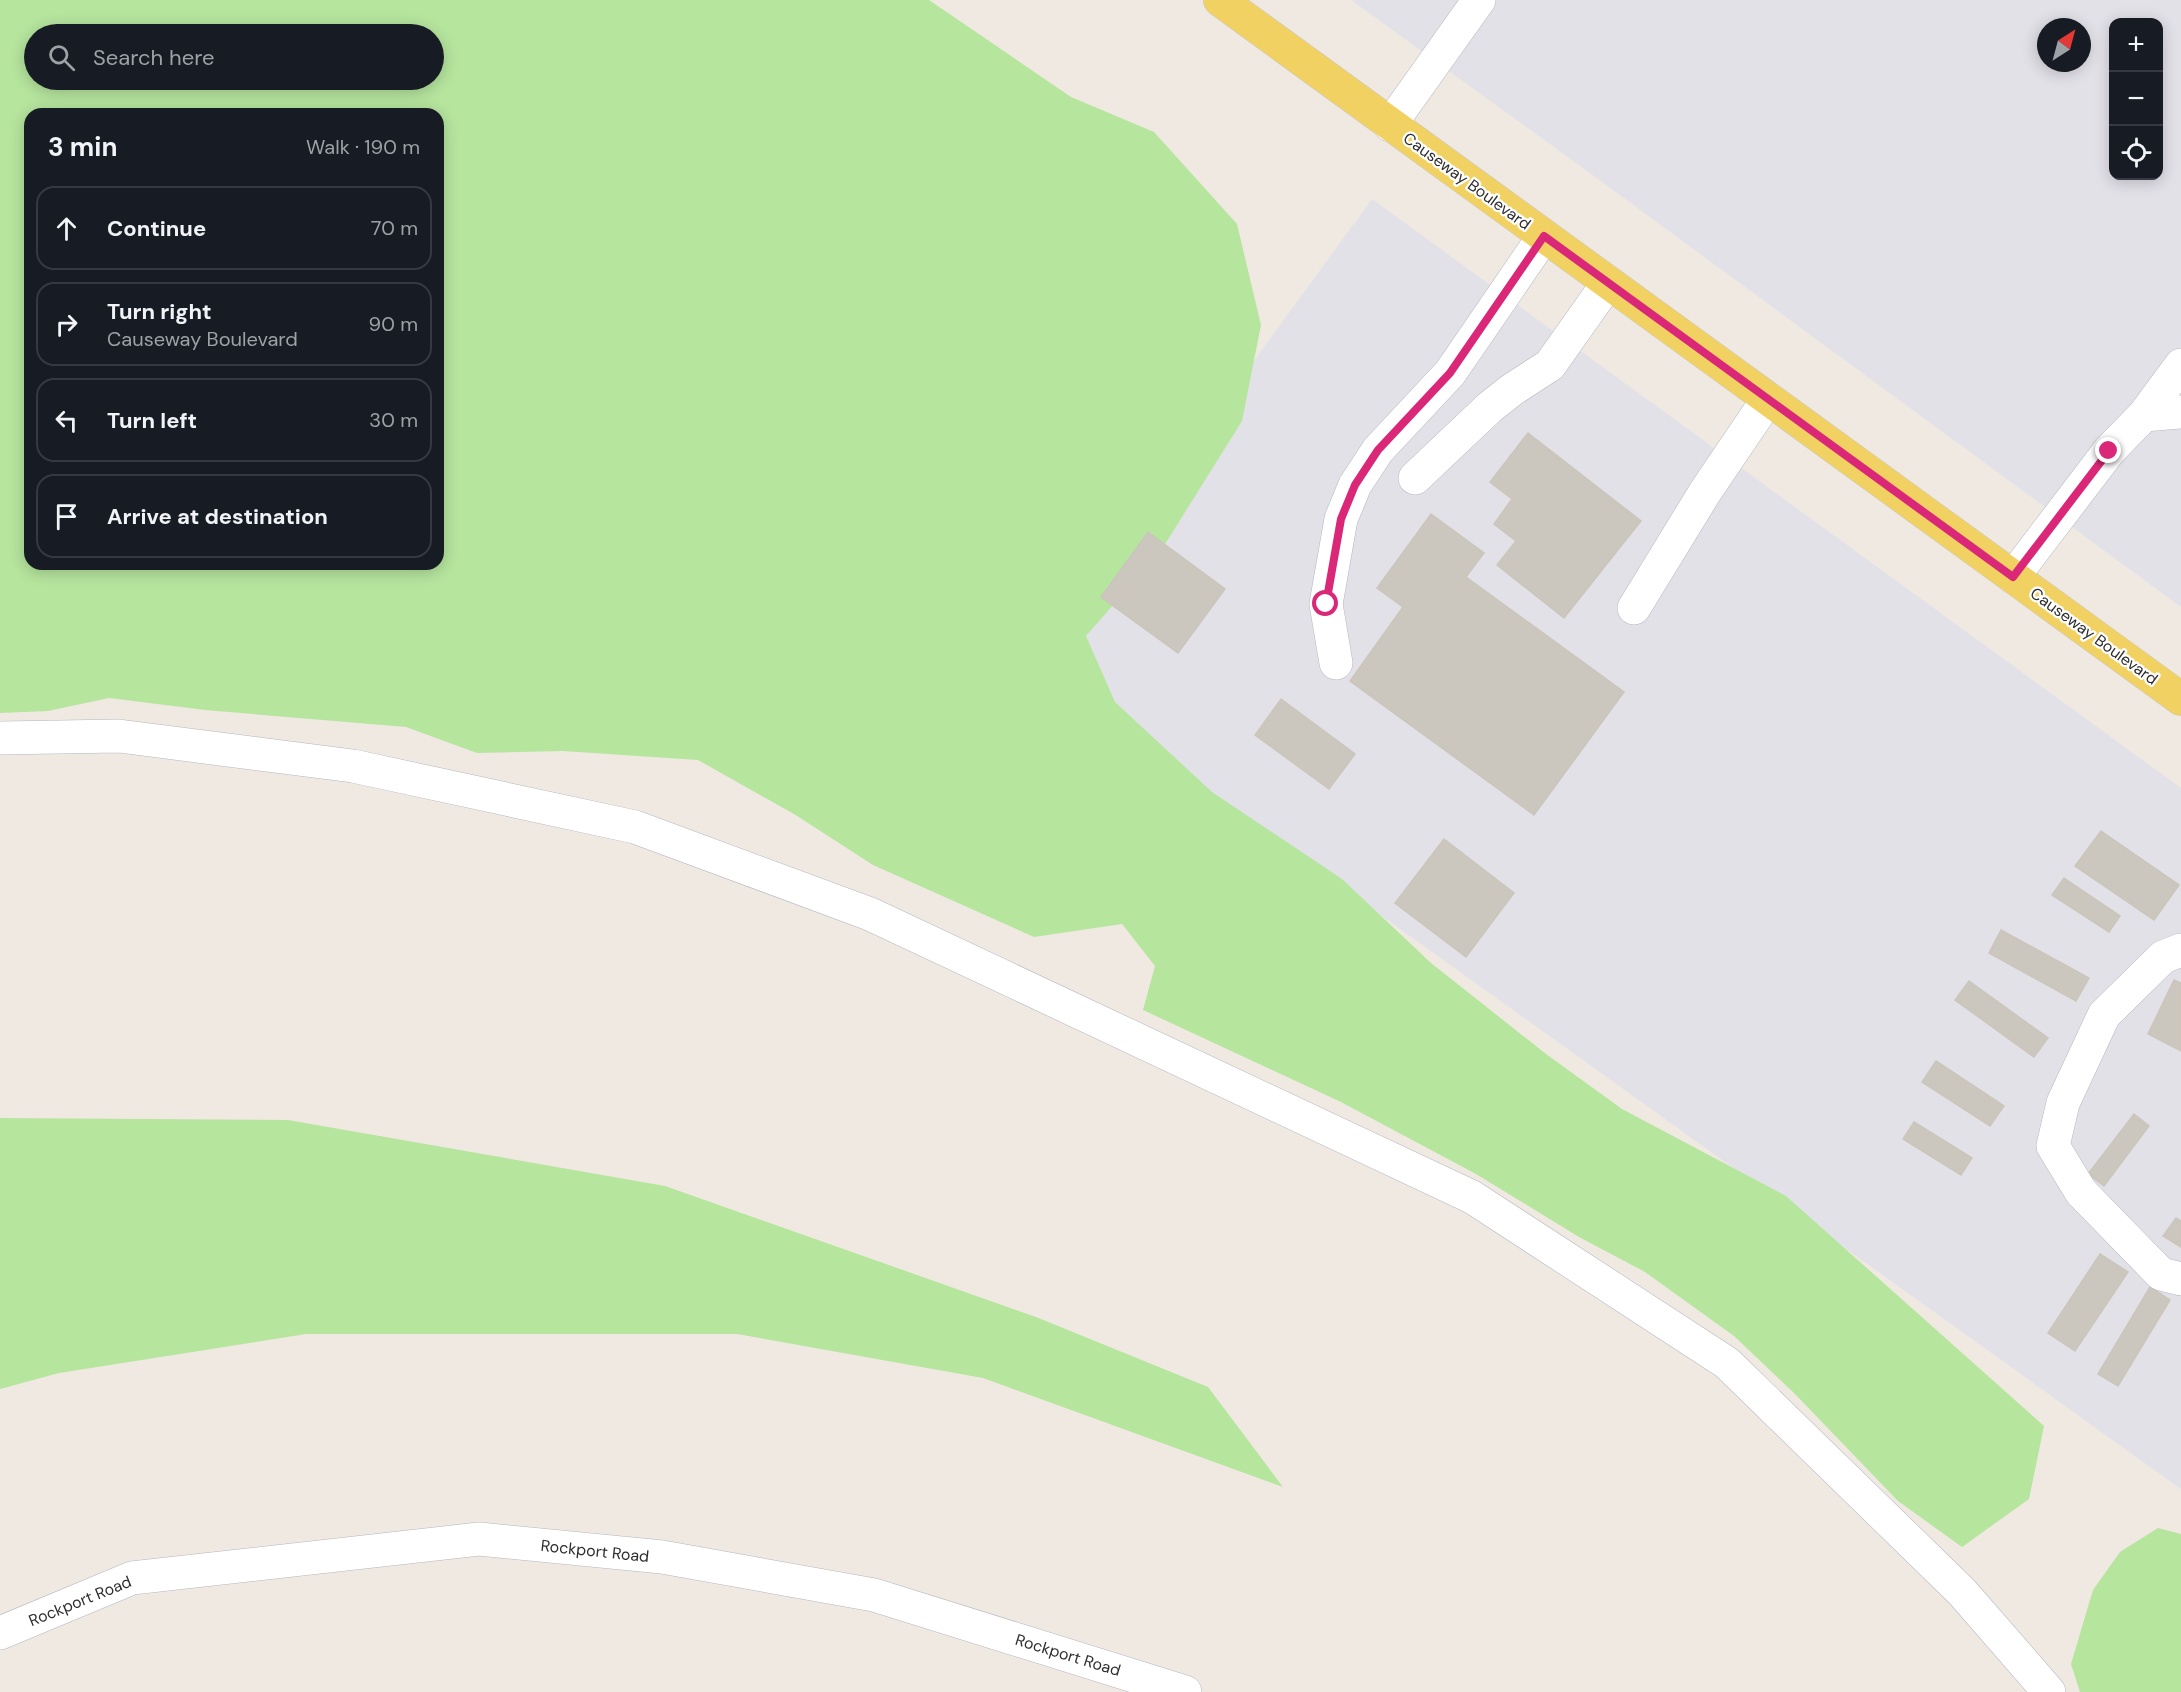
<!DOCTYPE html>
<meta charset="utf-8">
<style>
body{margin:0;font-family:"DM Sans",sans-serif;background:#242831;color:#f1f3f6}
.controls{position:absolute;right:18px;top:18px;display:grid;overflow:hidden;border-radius:12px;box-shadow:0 3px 15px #0003}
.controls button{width:54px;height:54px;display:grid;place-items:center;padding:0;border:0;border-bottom:2px solid #363941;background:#171b24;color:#f1f3f6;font:30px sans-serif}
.compass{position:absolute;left:2037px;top:18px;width:54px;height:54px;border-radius:50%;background:#171b24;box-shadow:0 3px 15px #0003;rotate:36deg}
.stop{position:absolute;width:18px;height:18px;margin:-14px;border:4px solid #db2777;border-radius:50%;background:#fff}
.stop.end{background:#db2777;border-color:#fff;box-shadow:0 2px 6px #0008}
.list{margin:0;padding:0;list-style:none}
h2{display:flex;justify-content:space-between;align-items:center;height:78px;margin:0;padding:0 24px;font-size:26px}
h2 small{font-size:20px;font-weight:400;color:#9ea1a6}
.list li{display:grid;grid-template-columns:39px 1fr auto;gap:18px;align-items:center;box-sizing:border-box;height:84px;margin:0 12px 12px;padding:0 12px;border:2px solid #363941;border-radius:18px}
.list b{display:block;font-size:22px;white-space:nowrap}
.list p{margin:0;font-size:20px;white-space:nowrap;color:#9ea1a6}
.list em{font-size:20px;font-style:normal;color:#9ea1a6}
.icon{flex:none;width:33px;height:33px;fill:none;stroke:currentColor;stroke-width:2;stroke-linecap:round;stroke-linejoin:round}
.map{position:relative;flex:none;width:2181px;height:1692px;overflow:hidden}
.search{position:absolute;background:#171b24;box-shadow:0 3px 15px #0003;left:24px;top:24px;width:420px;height:66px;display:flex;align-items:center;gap:15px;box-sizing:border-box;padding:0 21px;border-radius:33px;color:#9ea1a6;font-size:22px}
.panel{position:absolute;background:#171b24;box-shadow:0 3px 15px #0003;left:24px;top:108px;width:420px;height:462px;border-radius:18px}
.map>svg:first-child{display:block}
</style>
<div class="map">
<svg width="2181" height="1692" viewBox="0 0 2181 1692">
<rect width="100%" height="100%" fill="#efe9e1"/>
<g fill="#e3e1e8" fill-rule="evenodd">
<path d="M1351 0H2181V607L1598 179ZM2114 22H2158V176H2114ZM2046 27H2082V63H2046Z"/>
<path d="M1372 199 2181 788V1489L1032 665Z"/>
</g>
<g fill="#b6e59e" fill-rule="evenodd">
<path d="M0 0H929L1071 97 1154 132 1237 224 1261 325 1242 421 1162 549 1086 636 1115 702 1212 792 1342 879 1431 963 1546 1054 1622 1109 1786 1196 2044 1426 2029 1499 1962 1547 1898 1501 1795 1394 1734 1336 1645 1272 1579 1237 1476 1174 1341 1102 1143 1010 1155 966 1122 924 1034 937 873 865 794 814 698 760 563 751 477 753 406 727 205 710 109 698 48 711 0 713ZM34 34H434V80H34ZM30 114H438V564H30Z"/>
<path d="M0 1118 288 1120 665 1186 1036 1317 1208 1387 1283 1487 983 1378 737 1334H306L59 1373 0 1389Z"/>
<path d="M2158 1528 2181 1534V1692H2080L2071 1664 2093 1590 2120 1552Z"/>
</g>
<g fill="#cbc7bf" stroke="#cbc5ba" stroke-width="1.5">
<path d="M1528 433 1641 521 1564 618 1497 565 1516 541 1494 524 1512 499 1490 482Z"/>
<path d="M1431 514 1484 553 1466 577 1624 692 1534 815 1350 681 1403 607 1377 588Z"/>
<path d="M1148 532 1225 589 1178 653 1101 597Z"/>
<path d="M1281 699 1355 754 1329 789 1255 735Z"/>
<path d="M2101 831 2179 885 2154 920 2075 866Z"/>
<path d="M1444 839 1514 893 1466 957 1395 903Z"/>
<path d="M2064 878 2120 916 2109 932 2052 895Z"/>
<path d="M2001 930 2089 978 2076 1001 1989 953Z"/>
<path d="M2174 980 2181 983V1051L2148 1034Z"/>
<path d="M1969 981 2048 1038 2034 1057 1955 1000Z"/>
<path d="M1936 1061 2004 1106 1990 1126 1922 1082Z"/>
<path d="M2134 1114 2149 1126 2104 1186 2088 1174Z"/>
<path d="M1914 1122 1972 1158 1961 1175 1903 1139Z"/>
<path d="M2176 1218 2181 1221V1247L2163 1236Z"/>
<path d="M2100 1254 2128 1272 2075 1351 2048 1333Z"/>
<path d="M2150 1287 2170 1300 2118 1386 2098 1374Z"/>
</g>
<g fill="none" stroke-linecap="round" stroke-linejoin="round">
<defs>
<g id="minor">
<path d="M1390 125 1479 0"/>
<path d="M2144 415 2181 365"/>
<path d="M1415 478 1490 407 1513 389 1550 365 1608 283"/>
<path d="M2013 577 2109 451 2144 415 2181 412"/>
<path d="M1634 608 1705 492 1768 399"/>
<path d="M1336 663 1326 604 1341 519 1355 485 1378 450 1450 373 1544 236"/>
<path d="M0 738 119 736 353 766 635 827 870 914 1472 1197 1727 1363 1962 1592 2049 1692"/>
<path d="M2181 950 2163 957 2104 1015 2063 1103 2053 1146 2081 1192 2161 1274 2181 1279"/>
<path d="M0 1633 132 1578 479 1539 662 1557 874 1595 1185 1692"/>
</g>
<path id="major" d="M1220 0 2181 699"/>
</defs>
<use href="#minor" stroke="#b4b7c1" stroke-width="34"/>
<use href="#major" stroke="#c9c9c9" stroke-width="34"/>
<use href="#minor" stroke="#fff" stroke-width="33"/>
<use href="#major" stroke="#f2d163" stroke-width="33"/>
</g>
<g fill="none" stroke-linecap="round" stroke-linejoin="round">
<path stroke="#db2777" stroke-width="8" d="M1326 604 1341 519 1355 485 1378 450 1450 373 1544 236 2013 577 2109 451"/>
</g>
<g text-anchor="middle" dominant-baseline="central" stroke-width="4.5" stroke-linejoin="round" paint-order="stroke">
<g font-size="16" fill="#2e2e2e" stroke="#fff">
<text transform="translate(1467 181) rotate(36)">Causeway Boulevard</text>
<text transform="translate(2094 636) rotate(36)">Causeway Boulevard</text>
<text transform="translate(595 1551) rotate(6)">Rockport Road</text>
<text transform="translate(80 1601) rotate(-22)">Rockport Road</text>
<text transform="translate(1068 1655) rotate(17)">Rockport Road</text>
</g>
</g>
</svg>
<div class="controls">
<button>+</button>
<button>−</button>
<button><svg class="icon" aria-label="locate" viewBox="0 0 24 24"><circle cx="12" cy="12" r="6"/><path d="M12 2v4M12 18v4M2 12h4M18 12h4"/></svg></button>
</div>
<svg class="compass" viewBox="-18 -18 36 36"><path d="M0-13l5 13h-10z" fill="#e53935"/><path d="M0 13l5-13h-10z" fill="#9ea1a6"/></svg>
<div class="stop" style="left:1326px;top:604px"></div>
<div class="stop end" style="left:2109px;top:451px"></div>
<div class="search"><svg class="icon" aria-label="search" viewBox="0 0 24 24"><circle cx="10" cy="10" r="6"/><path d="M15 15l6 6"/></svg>Search here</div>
<section class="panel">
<h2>3 min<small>Walk · 190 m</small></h2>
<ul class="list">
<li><svg class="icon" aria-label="ahead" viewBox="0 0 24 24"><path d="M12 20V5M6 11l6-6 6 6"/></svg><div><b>Continue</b></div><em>70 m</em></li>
<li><svg class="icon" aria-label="right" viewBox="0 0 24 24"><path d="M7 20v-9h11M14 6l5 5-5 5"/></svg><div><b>Turn right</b><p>Causeway Boulevard</p></div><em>90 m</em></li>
<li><svg class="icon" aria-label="left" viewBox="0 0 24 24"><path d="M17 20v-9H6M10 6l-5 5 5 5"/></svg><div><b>Turn left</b></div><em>30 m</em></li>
<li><svg class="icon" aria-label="arrive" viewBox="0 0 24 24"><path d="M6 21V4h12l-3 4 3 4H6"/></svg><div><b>Arrive at destination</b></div></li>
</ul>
</section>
</div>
